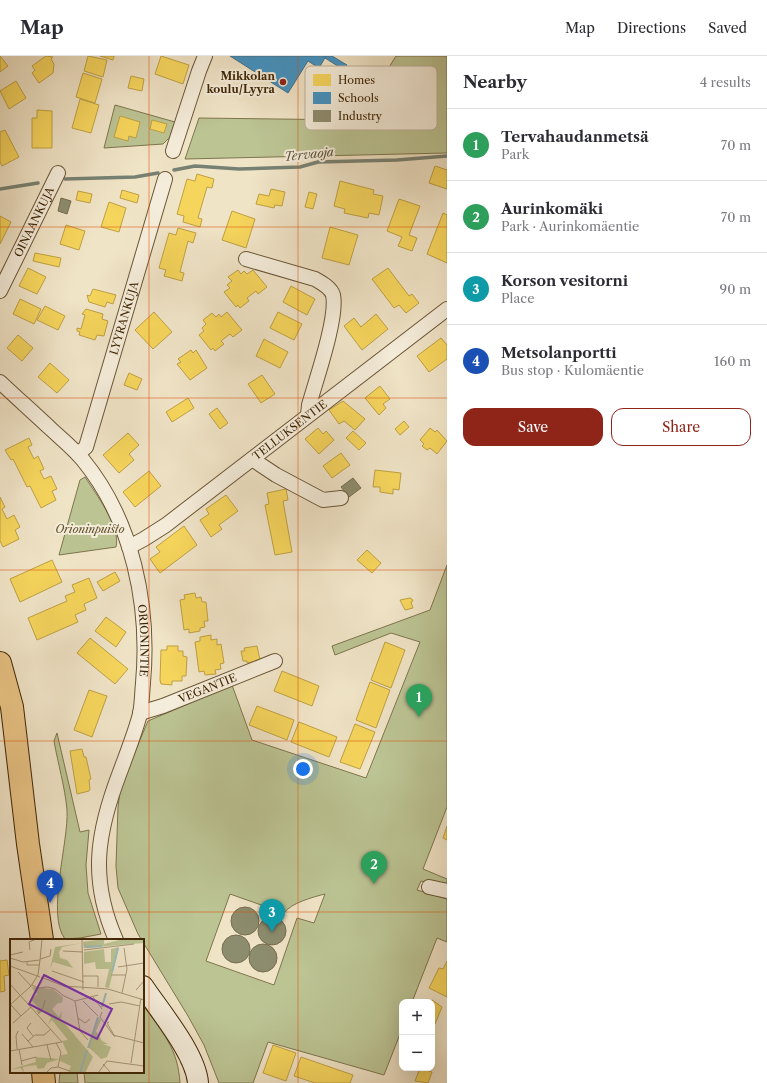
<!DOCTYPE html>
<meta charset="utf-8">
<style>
body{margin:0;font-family:"Libre Caslon Text",serif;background:#f7f7f7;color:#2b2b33}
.controls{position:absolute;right:12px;bottom:12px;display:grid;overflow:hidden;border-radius:8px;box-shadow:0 4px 16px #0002}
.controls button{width:36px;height:36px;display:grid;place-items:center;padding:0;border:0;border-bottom:1px solid #e1e1e2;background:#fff;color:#2b2b33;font:20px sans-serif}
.you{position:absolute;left:303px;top:713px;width:14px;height:14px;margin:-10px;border:3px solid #fff;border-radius:50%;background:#1a73e8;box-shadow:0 0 0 6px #1a73e833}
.badge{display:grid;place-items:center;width:26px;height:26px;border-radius:50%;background:#8f2418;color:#fff;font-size:13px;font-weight:700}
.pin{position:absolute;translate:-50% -33px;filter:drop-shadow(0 1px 2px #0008)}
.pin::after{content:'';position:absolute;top:21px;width:14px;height:12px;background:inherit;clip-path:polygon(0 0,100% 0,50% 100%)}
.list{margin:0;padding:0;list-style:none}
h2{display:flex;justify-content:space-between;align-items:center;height:52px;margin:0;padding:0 16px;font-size:17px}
h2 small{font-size:13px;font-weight:400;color:#7c7c81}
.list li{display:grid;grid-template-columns:26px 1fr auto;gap:12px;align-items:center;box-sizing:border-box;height:72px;padding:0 16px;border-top:1px solid #e1e1e2}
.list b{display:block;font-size:15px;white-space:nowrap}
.list p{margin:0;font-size:13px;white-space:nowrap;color:#7c7c81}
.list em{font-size:13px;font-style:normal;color:#7c7c81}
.actions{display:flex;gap:8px;padding:12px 16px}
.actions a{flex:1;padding:9px 0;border:1px solid #8f2418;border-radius:12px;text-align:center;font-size:14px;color:#8f2418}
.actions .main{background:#8f2418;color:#fff}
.map{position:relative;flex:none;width:447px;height:1027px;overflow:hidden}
header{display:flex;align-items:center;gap:24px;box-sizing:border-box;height:56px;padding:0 20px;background:#fff;border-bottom:1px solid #e1e1e2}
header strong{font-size:19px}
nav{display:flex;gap:22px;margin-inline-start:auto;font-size:14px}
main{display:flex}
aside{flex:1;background:#fff}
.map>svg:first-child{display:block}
</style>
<header>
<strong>Map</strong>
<nav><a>Map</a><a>Directions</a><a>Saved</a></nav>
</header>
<main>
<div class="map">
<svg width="447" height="1027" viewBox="0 0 447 1027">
<rect width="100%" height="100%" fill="#f0e4c7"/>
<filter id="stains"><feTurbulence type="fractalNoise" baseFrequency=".005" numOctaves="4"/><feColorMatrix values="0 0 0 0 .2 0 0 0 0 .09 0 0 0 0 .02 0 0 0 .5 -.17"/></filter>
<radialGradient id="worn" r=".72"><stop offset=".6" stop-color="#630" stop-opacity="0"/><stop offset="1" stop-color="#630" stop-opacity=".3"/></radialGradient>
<g fill="#bcc494" stroke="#7e754c" fill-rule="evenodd">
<path d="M396 0H447V97L185 103 199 62 356 64Z"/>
<path d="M115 49 175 66 170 81 163 88 104 92Z"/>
<path d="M85 421C96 438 121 471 116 491L59 499 80 424Z"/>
<path d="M447 509V751L423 813 447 823V831L421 825 417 834 447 843V886L437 882 412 946H402V973L384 1019 268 986 253 1027H219L204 989 188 960 138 878 118 832 116 810 118 751 121 729 148 665 232 629 252 684 366 722 420 586 391 577 335 599 332 590 430 554ZM230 838 284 857C291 847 313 841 325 838L314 867 297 862 274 929 206 905Z"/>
<path d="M57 677 80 776 89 774 86 809 88 837 101 878 80 882 65 883C46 859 69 785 67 754 65 731 58 708 54 685Z"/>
<path d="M143 949C162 976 178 992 180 1027H85L84 1016H143Z"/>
<path d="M60 1016H77L78 1027H59Z"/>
</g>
<g fill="#f6d55c" stroke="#bfa042">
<path d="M0 0 8 10 0 16Z"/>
<path d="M46 0 53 1 51 3 54 8 53 17 39 27 32 17 35 14 32 10Z"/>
<path d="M88 0 107 4 103 21 84 15Z"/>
<path d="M100 0H114L113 4Z"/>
<path d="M161 0 189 9 183 28 155 18Z"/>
<path d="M83 17 102 23 95 47 76 41Z"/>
<path d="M131 20 144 23 142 35 128 32Z"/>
<path d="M16 25 26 42 9 53 0 35Z"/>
<path d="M80 43 99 49 91 77 72 72Z"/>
<path d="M37 54 52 55V92H32V62H37Z"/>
<path d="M120 60 140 66 136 82 129 80 128 85 114 81Z"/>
<path d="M152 64 167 68 164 77 150 73Z"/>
<path d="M5 74 19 101 2 110 0 106V76Z"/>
<path d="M435 110 447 114V133L429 127Z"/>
<path d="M197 118 214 123 212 132 207 131 198 162 202 163 200 171 183 166 184 160 177 158 187 123 195 125Z"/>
<path d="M340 125 374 134 373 138 383 140 379 159 369 157 368 162 344 157 345 153 334 150Z"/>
<path d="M271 133 285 136 282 150 275 149 274 152 256 148 259 138 269 140Z"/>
<path d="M122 134 139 139 137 147 120 142Z"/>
<path d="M78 135 92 138 90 147 76 144Z"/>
<path d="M309 136 317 138 313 153 305 151Z"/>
<path d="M399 143 420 150 409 179 417 182 412 195 398 190 402 181 387 175Z"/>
<path d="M109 146 126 152 119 176 101 171Z"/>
<path d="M232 155 255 163 246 192 222 184Z"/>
<path d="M443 157 447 159V207L427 198Z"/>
<path d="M0 160 11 166 0 188Z"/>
<path d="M66 169 85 175 79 194 60 188Z"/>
<path d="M330 171 358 179 349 209 322 202Z"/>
<path d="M178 172 196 177 193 187 188 185 180 216 184 217 182 225 164 220 166 214 159 212 169 177 176 179Z"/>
<path d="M35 197 61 202 59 211 33 205Z"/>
<path d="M28 212 46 221 37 238 19 230Z"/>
<path d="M388 212 409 240 412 238 419 247 406 257 399 249 394 252 372 223Z"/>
<path d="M238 214 241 218 244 215 247 218 253 214 267 231 258 238 256 235 247 242 249 245 240 252 238 249 236 251 224 236 230 232 227 229 232 225 228 221Z"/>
<path d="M291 230 315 243 307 259 283 246Z"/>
<path d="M93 233 116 239 113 248 107 246 105 251 89 246 87 239 90 240Z"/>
<path d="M20 243 41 253 34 268 13 258Z"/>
<path d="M45 250 65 260 58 274 37 264Z"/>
<path d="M86 253 103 258 102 263 108 265 104 280 97 279 95 284 79 279 80 276 77 275V272L81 273 85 259 82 258Z"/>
<path d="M154 256 172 276 153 293 135 274Z"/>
<path d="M227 256 242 274 233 281 230 278 221 285 224 288 215 295 213 292 211 294 199 279 204 275 202 272 206 268 203 264 212 257 216 261 219 258 221 261Z"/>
<path d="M278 256 302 268 294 284 270 272Z"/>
<path d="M376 258 388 273 362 294 344 270 354 262 361 271Z"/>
<path d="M18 279 33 292 22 305 7 292Z"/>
<path d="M441 282 447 289V303L429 316 417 300Z"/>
<path d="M264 283 288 296 280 312 256 300Z"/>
<path d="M191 294 193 297 196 294 207 312 190 324 177 308 181 306 178 303Z"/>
<path d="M50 307 69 324 57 337 38 321Z"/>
<path d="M129 317 142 323 137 334 124 329Z"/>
<path d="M262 319 275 338 261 347 248 328Z"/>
<path d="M380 330 390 343 383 348 386 352 379 359 365 342Z"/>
<path d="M188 342 194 352 172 366 166 356Z"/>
<path d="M343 345 365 363 355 374 344 365 339 368 329 354Z"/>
<path d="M217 352 228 367 220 373 209 358Z"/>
<path d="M404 365 409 371 400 379 395 373Z"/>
<path d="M318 372 323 378 326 375 334 384 319 398 305 383Z"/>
<path d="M430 372 435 376 437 374 447 385 437 398 430 392 427 394 422 390 424 388 420 384Z"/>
<path d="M353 375 366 387 359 394 346 382Z"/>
<path d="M128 377 139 389 129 398 134 404 119 417 103 399Z"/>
<path d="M29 382 32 389 28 391 34 403 38 400 44 413 40 415 44 423 51 420 57 433 52 435 56 444 41 452 30 430 27 431 13 403 11 404 5 394Z"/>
<path d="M341 397 350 409 332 422 323 410Z"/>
<path d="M375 414 401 417 399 434 393 433V438L380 436V431H373Z"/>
<path d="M149 415 161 430 135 451 123 436Z"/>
<path d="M286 433 288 444 283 445 292 496 275 499 265 449 269 448 267 437Z"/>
<path d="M226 439 238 455 219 469 222 473 211 481 200 464 209 458 206 453Z"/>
<path d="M0 441 5 451 2 453 7 463 14 459 20 471 15 474 19 483 3 491 0 485Z"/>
<path d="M184 470 197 489 160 517 150 503 160 496 156 491Z"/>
<path d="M367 494 381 507 372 517 357 504Z"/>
<path d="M52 504 62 526 20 546 10 523Z"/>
<path d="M115 516 120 525 103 535 97 526Z"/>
<path d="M89 522 97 542 84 548 86 554 75 559 78 566 37 584 28 562 67 545 65 540 75 536 72 529Z"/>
<path d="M195 537 196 542 201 541 202 546H206L208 565H204L205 571 200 572V575L189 577V573L184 574 180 544 185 543 184 539Z"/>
<path d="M410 542 412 543 413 545 411 546 413 552 405 554 400 544Z"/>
<path d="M106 561 126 576 116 591 95 575Z"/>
<path d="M211 579V584L217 583V589L221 588 224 607 220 608 221 613 215 614 216 618 205 619 204 615 199 616 195 586 200 585V581Z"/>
<path d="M90 582 128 613 115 628 77 597Z"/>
<path d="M385 586 405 594 391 632 371 624Z"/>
<path d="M167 590H178V595H183V600L187 601 186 620H182V625H172V629L161 628 160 624 161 594H167Z"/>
<path d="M257 590 260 604 247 607V605H243L241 595H245L244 592Z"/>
<path d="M282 615 319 630 312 650 274 635Z"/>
<path d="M370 626 390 634 376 672 356 664Z"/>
<path d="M89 634 107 640 92 681 74 674Z"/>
<path d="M257 650 294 664 287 684 249 669Z"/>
<path d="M299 666 337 681 329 701 291 686Z"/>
<path d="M355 668 375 676 360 713 340 706Z"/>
<path d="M82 693 84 701H86L91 723 89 724 90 733 89 735 77 738 70 695Z"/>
<path d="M447 770V784L443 782Z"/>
<path d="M7 904 9 919 4 920 5 935 0 936V905Z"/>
<path d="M447 905V941L429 932 439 912 443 913Z"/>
<path d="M432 944 442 951 435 968 432 966Z"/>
<path d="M273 989 296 997 286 1025 263 1017Z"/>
<path d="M301 1001 353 1019 350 1027H315L294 1020Z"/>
<path d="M420 1012 432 1016 428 1027 415 1025Z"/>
</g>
<g fill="#4393c3" stroke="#42728a">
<path d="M230 0H274L276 1 277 0H326L319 12 308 5 288 37Z"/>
<path d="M326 0H332L347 9 344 14 325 2Z"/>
</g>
<g fill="#8c8c6e" stroke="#756d4e">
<path d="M61 142 71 145 67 158 58 155Z"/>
<path d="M353 422 361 432 349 441 341 431Z"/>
<circle cx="245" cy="865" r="14"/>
<circle cx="272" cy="875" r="14"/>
<circle cx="236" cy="893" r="14"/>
<circle cx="263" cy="902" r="14"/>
</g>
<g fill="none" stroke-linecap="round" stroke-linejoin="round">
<g stroke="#778173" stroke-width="3.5">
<path d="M174 114 195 110 239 113 300 111 318 106 397 104 447 100"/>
<path d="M65 123 135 121 158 117"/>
<path d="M0 133 38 127"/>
</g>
<defs>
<g id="street">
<path d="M173 95 199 15 205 0"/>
<path d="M246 203 315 223C322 227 331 232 333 239 338 261 316 324 309 349L308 359"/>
<path id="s1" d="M0 235 58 117"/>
<path id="s2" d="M0 326C17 342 35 358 52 374 63 384 74 393 83 404 133 465 150 550 143 627 142 637 142 648 140 658 135 677 127 697 120 716 97 776 89 823 116 884"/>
<path id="s3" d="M78 398 86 391 165 123"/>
<path d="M252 403 276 419 323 444 341 442"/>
<path id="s4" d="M129 491 144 483 166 469 447 253"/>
<path id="s5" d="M140 657 163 650 275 605"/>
<path d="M429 831 447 835"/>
</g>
<path id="secondary" d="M143 930C159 954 196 998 198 1027"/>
<g id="primary">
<path d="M0 607 12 651 28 788 42 884"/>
<path d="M43 1016 44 1027"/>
</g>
</defs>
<use href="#street" stroke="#6b5636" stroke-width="16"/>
<use href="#secondary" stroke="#3f2605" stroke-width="22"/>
<use href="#primary" stroke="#3f2605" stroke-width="24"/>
<use href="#street" stroke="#f5eddb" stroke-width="14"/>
<use href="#secondary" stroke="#f5eddb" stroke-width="20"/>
<use href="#primary" stroke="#e8c284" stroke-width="22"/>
</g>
<path fill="none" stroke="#e0560c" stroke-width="1" stroke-opacity="0.55" d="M149 0V1027M298 0V1027M0 171H447M0 342H447M0 514H447M0 685H447M0 856H447"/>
<circle fill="#8f2418" stroke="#f5eddb" stroke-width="1.5" cx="283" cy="26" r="4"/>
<g text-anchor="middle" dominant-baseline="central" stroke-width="4" stroke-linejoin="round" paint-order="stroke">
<g font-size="11" font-weight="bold" fill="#3f2605" stroke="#f5eddb" text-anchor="end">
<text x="275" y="20">Mikkolan<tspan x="275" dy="13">koulu/Lyyra</tspan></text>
</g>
<g font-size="11" fill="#3f2605" stroke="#f5eddb">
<text stroke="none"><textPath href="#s1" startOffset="77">OINAANKUJA</textPath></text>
<text stroke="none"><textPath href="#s3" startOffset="145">LYYRANKUJA</textPath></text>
<text stroke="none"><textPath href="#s4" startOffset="199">TELLUKSENTIE</textPath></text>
<text stroke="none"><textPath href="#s2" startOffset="308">ORIONINTIE</textPath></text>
<text stroke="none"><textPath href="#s5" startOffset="72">VEGANTIE</textPath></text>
</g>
<g font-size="11" font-style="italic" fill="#5e4e29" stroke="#f5eddb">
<text x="90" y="473">Orioninpuisto</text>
</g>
<g font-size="12" font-style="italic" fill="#5b533c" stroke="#f5eddb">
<text transform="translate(309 98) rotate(-6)">Tervaoja</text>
</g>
</g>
<g transform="translate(10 883)">
<rect width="134" height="134" fill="#f0e4c7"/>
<path d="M94 0V5L113 0H134V4L74 9 73 3ZM72 4 52 8 49 13 50 19 57 21 63 29 43 23 40 30 45 8ZM109 8 99 49 95 48 99 30H86L85 23 74 25V13L94 10 95 23H101V10ZM21 48 43 50 53 58 52 64H48L42 70 49 78 52 72 51 80 83 118 75 134H58L61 127 50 122 51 116 58 115 52 102 58 101 42 81 38 85 41 79 34 71 29 75 26 72 29 69 21 61 27 55ZM89 79 91 81 86 92 92 102 98 105H93L101 108 97 118 91 120 84 113 88 108 84 113 78 108ZM25 118 50 120 37 124 34 129 28 130 26 126 13 128 14 134 11 129 2 130 26 123Z" fill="#bcc494"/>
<path fill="none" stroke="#9cbdbc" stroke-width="2" d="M74 6 77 8 92 7M102 33 108 9M92 68 96 54M78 109 88 78M70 134 77 111"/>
<path fill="none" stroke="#a99879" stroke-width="1" d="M72 0 73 51M20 11 19 3 26 0M74 11 124 5M53 12 73 13M0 16 13 13M0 19 13 23M30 20 40 17 41 10M30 21 32 0M17 23V26H30M0 27 30 38M108 28 134 24M42 32 74 43M8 33 21 47M101 36H116M73 37H88V48M31 38 56 48M0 45 52 103 0 112M22 46 28 49 38 48M54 47 98 50 134 61M38 48 45 50 54 57 65 62 88 56M126 51 134 42M112 54 117 30 114 9M83 58 92 70M65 62 70 92 78 101M73 62 88 77M99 65 111 63 130 67M0 66 21 47 28 36 30 21 13 23M1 66 11 77M92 73 90 78 103 96 134 104M28 75 33 69 35 61M68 79 75 84 80 80M99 83 97 84 105 98M3 84 21 68M21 84 17 89 23 97M12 95 23 108M18 102 25 96H34L41 90M46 104 51 113 48 128M37 106 41 121M7 110 6 97 8 92M9 110 12 126M11 122 26 118M121 124 131 59M93 125 101 134M36 134 41 129 48 128 60 132M88 134 97 122 134 127"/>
<path fill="#7b2cbf" fill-opacity="0.15" stroke="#7b2cbf" stroke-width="2" d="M34 36 102 70 87 100 19 65Z"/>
<rect width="134" height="134" fill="none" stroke="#3f2605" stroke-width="2"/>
</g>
<rect x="305" y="10" width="132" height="64" rx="6" fill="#f5eddb" stroke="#beb19b" stroke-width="1"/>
<rect x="313" y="18" width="18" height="12" fill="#f6d55c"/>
<rect x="313" y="36" width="18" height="12" fill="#4393c3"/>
<rect x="313" y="54" width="18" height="12" fill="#8c8c6e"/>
<g font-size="11" fill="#3f2605">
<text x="338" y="28">Homes</text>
<text x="338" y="46">Schools</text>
<text x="338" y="64">Industry</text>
</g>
<rect width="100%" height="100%" filter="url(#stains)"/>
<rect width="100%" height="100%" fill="url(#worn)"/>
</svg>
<div class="controls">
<button>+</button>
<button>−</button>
</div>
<div class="you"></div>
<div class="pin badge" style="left:419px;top:661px;background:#2e9e5b">1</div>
<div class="pin badge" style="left:374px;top:828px;background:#2e9e5b">2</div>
<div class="pin badge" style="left:272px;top:876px;background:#0f9aa8">3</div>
<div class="pin badge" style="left:50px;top:847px;background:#1a4fb4">4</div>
</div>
<aside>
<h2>Nearby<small>4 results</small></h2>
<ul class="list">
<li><span class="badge" style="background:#2e9e5b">1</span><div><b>Tervahaudanmetsä</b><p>Park</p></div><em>70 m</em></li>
<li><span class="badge" style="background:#2e9e5b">2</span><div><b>Aurinkomäki</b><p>Park · Aurinkomäentie</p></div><em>70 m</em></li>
<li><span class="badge" style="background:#0f9aa8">3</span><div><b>Korson vesitorni</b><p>Place</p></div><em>90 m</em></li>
<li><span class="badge" style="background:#1a4fb4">4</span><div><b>Metsolanportti</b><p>Bus stop · Kulomäentie</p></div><em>160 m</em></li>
</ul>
<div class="actions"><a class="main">Save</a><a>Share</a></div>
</aside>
</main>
